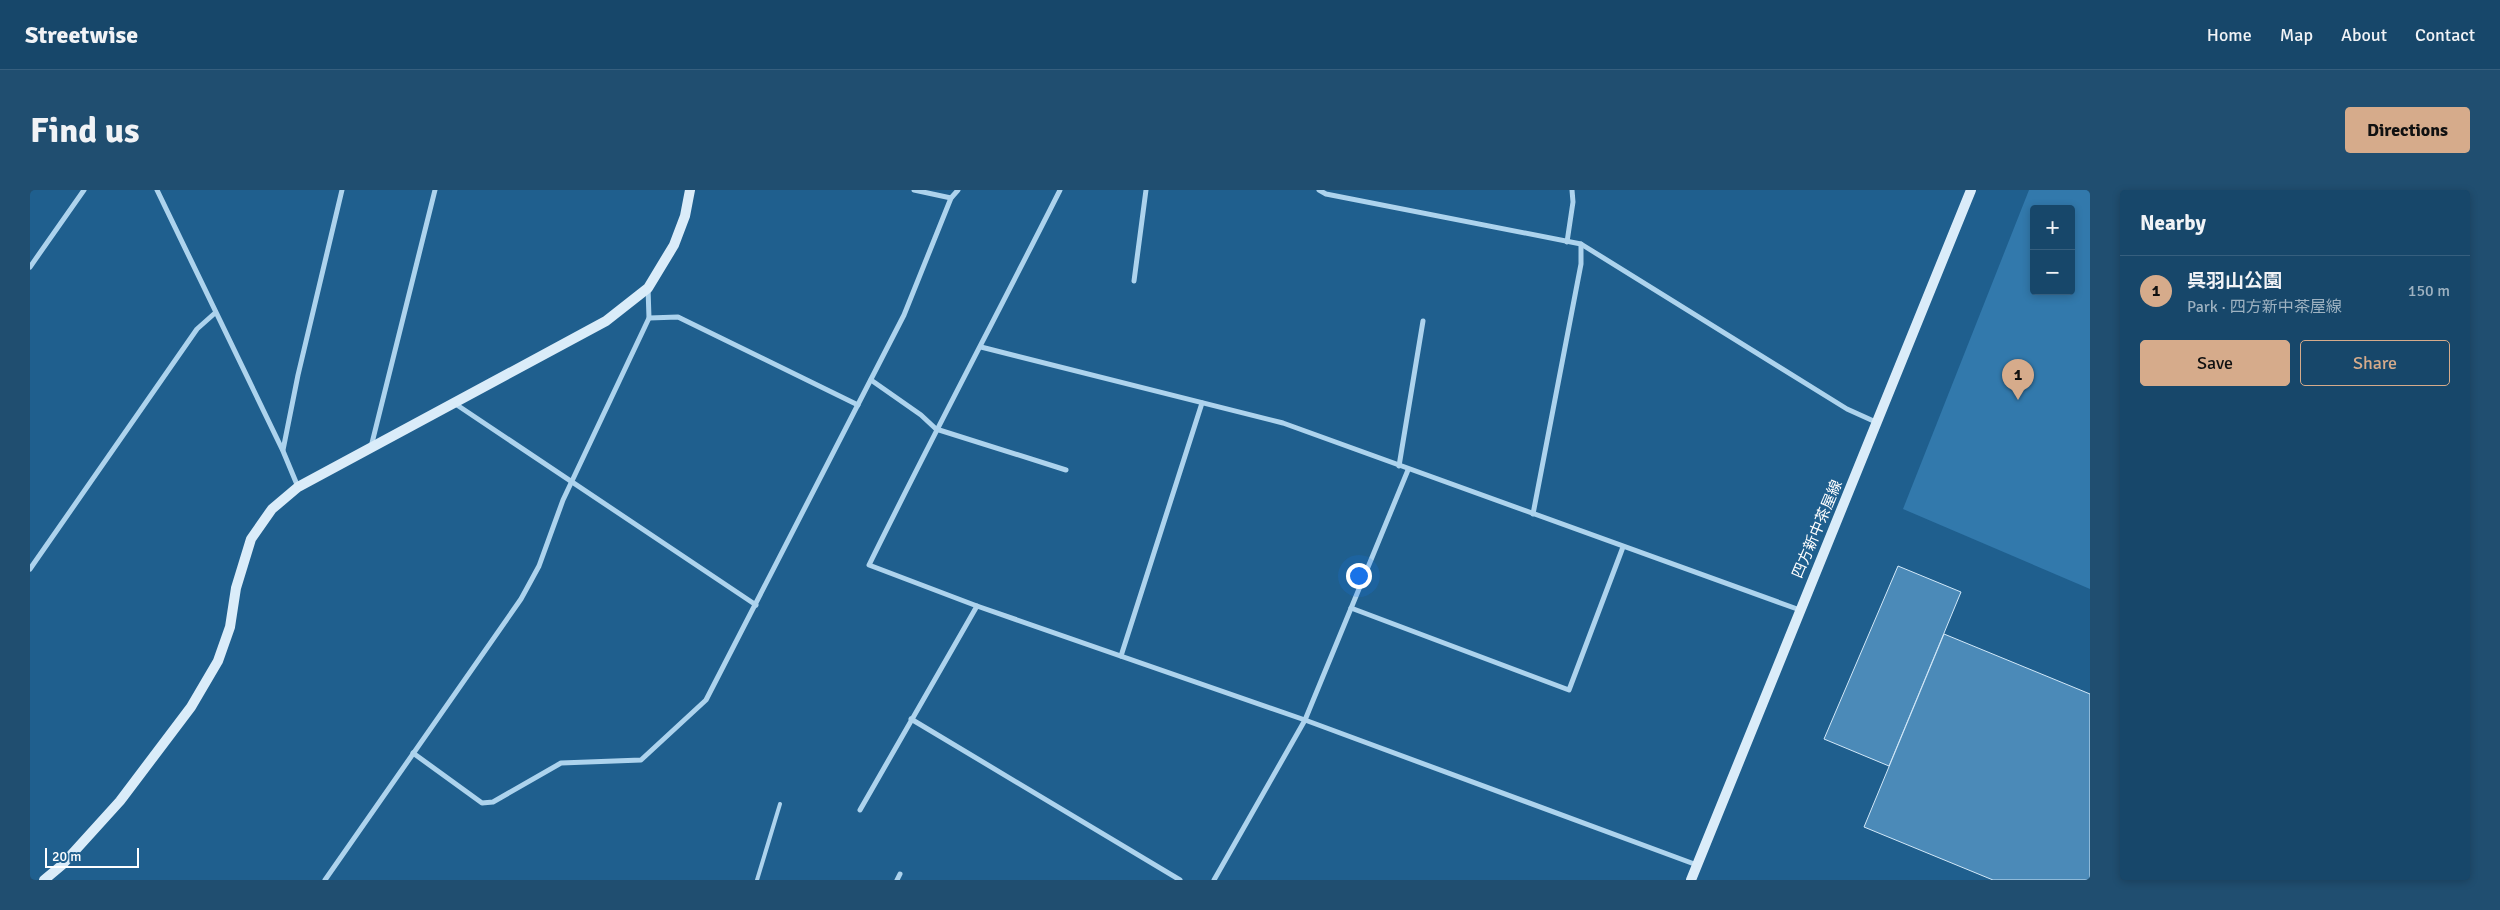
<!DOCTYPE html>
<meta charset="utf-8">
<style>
body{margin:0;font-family:Signika,"Noto Sans JP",sans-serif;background:#204e70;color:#f1f3f6}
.controls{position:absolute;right:15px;top:15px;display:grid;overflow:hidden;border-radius:5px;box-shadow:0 2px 8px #0003}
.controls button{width:45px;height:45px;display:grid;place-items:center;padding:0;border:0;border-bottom:1px solid #365f7e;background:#17476a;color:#f1f3f6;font:25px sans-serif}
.scale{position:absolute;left:15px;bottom:12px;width:94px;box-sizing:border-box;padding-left:5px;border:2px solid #fff;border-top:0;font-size:14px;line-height:18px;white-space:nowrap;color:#fff;-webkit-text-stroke:4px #1f5f8e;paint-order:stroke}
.you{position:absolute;left:1328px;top:385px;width:18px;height:18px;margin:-12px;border:4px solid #fff;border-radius:50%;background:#1a73e8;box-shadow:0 0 0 8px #1a73e833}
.badge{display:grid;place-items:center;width:32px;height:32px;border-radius:50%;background:#d6ab8b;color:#111;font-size:16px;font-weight:700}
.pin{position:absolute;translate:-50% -41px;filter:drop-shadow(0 1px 2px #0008)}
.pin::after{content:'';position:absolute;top:26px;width:18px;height:15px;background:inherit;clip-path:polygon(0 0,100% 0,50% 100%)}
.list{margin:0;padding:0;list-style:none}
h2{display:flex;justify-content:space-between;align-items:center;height:65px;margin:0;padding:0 20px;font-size:21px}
h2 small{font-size:16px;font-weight:400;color:#9eb2c1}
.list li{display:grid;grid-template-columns:32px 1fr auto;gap:15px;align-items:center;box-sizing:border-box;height:70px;padding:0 20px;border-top:1px solid #365f7e}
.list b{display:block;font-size:19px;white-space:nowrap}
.list p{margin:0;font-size:16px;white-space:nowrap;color:#9eb2c1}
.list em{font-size:16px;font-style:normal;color:#9eb2c1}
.actions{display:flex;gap:10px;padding:15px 20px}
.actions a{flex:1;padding:11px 0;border:1px solid #d6ab8b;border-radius:5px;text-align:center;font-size:18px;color:#d6ab8b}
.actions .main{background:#d6ab8b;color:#111}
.map{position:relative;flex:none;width:2060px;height:690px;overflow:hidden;border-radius:5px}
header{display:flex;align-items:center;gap:30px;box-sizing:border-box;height:70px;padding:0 25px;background:#17476a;border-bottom:1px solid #365f7e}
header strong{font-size:24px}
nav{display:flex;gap:28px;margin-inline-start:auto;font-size:18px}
.intro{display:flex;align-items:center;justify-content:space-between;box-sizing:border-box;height:120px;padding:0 30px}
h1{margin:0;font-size:35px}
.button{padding:12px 22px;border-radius:5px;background:#d6ab8b;color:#111;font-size:18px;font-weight:700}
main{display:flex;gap:30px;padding:0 30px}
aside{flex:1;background:#17476a;border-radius:5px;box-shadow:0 2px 8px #0003}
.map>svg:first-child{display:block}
</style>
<header>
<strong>Streetwise</strong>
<nav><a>Home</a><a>Map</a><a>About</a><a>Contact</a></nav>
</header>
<div class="intro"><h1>Find us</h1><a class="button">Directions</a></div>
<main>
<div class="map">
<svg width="2060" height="690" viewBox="0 0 2060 690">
<rect width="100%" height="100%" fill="#1f5f8e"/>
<path fill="#3279ac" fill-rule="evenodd" d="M1999 0H2060V399L1873 319ZM2004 19H2041V101H2004Z"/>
<g fill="#4b8ab8" stroke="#d3e9f9">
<path d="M1868 376 1931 402 1859 576 1794 549Z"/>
<path d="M1914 444 2060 504V690H1963L1834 637Z"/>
</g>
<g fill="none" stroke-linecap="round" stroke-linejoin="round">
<path stroke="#add3ed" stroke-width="4" d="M727 690 750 614"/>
<g stroke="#add3ed" stroke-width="5">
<path d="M127 0 253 261 268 297"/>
<path d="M884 0 921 8"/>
<path d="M1030 0C967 125 901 249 839 375L947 416 1275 530 1667 675"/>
<path d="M1289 0 1296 4 1551 54 1817 219 1848 233"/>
<path d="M1537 52 1543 12 1542 0"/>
<path d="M0 77 54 0"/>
<path d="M1104 91 1116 0"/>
<path d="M619 128 648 127 828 215"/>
<path d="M951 157 1253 233 1770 420"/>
<path d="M841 190 891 225 906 239 1036 280"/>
<path d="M424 213 726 415"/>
<path d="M341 257 405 0"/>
<path d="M253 260 268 185 312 0"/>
<path d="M1369 276 1393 131"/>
<path d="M1503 324 1551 74V54"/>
<path d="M0 379 167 139 185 123"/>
<path d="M1321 418 1539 500 1593 357"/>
<path d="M1091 466 1172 213"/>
<path d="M881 529 1150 690"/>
<path d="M383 563 452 613 463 612 531 573 611 570 676 510 874 125 921 8 928 0"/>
<path d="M830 620 947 416"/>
<path d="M295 690 491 409 509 376 533 310 619 128 618 98"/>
<path d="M867 690 870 684"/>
<path d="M1184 690 1275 530 1378 280"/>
</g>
<g stroke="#daecf9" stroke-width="10">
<path d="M14 690 32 675 90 611 161 517 188 471 200 437 206 398 221 349 242 319 268 297 576 131 618 98 644 55 655 26 660 0"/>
<path d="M1661 690 1941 0"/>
</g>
</g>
<g text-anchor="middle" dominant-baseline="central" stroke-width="4.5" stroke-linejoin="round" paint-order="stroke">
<g font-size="15" fill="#fff" stroke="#1f5f8e">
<text transform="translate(1787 339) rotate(-67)">四方新中茶屋線</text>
</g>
</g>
</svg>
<div class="controls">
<button>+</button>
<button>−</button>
</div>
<div class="scale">20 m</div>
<div class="you"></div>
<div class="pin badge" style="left:1988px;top:210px">1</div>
</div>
<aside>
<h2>Nearby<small></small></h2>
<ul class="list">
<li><span class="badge">1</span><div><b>呉羽山公園</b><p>Park · 四方新中茶屋線</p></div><em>150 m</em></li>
</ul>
<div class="actions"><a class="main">Save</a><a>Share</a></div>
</aside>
</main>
